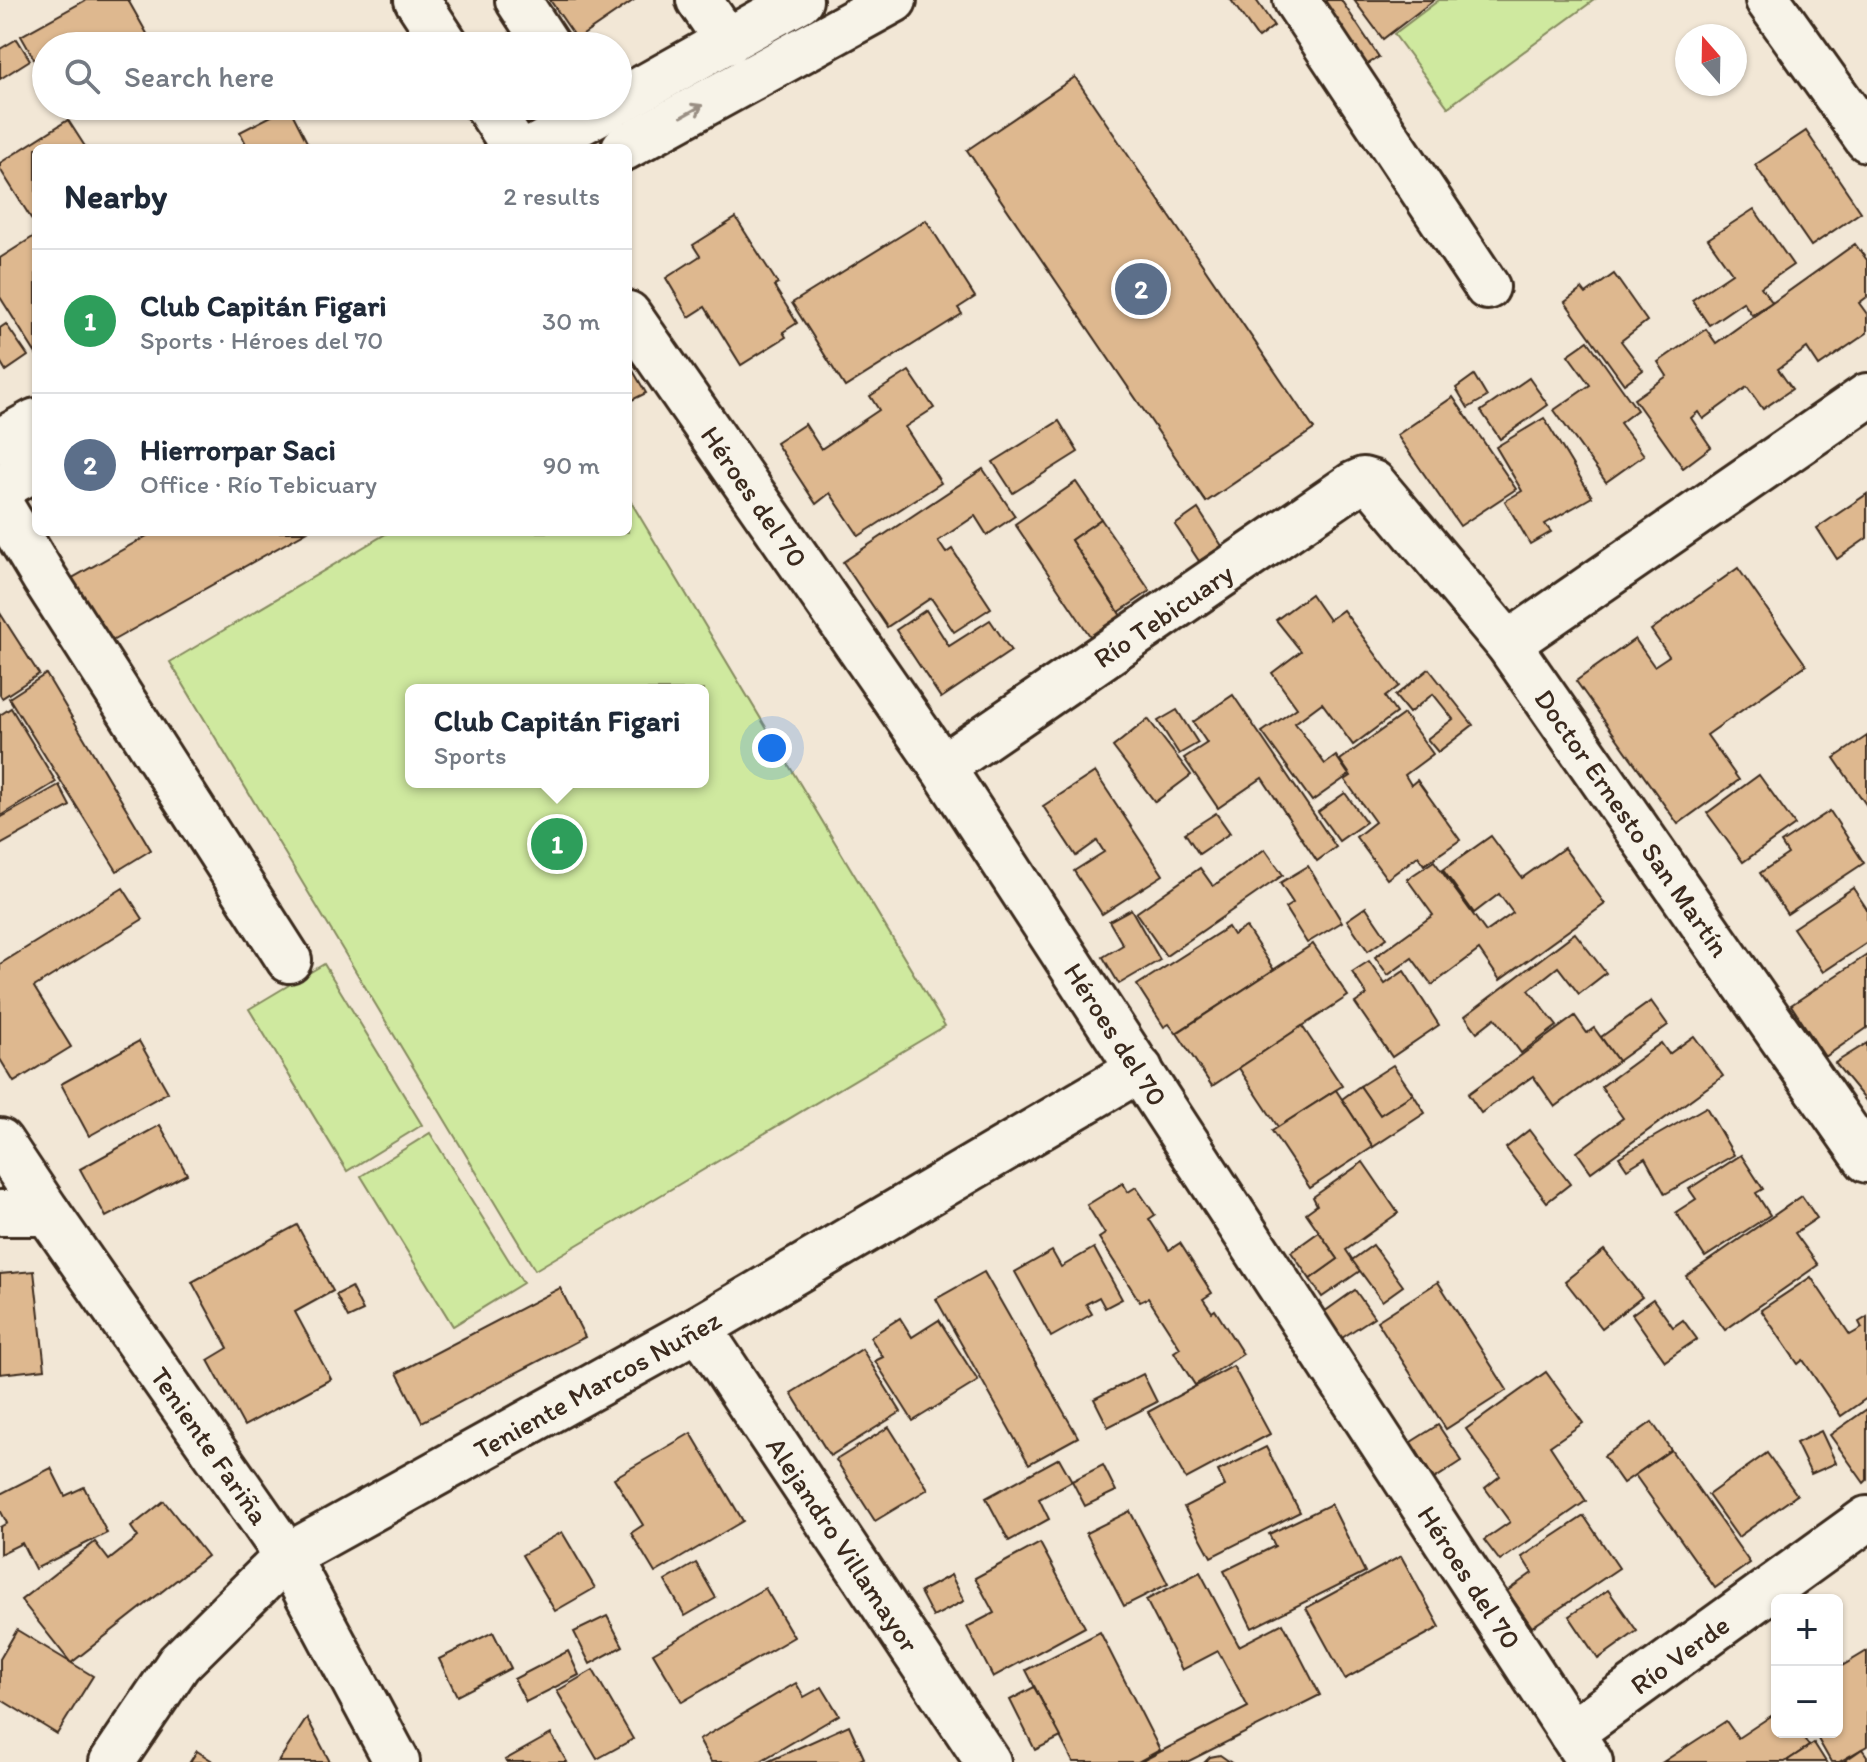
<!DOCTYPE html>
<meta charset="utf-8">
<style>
body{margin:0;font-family:Itim,sans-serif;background:#f2f2f3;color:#1f2937}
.controls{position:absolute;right:24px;bottom:24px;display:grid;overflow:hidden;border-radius:12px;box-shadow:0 2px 6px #0004}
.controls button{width:72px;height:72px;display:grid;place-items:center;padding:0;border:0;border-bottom:2px solid #e0e1e3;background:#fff;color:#1f2937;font:40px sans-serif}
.compass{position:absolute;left:1675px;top:24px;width:72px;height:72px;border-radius:50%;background:#fff;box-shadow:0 2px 6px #0004;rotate:340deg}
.you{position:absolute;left:772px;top:748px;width:28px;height:28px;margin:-20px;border:6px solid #fff;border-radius:50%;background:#1a73e8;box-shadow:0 0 0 12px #1a73e833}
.badge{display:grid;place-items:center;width:52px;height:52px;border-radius:50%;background:#d1495b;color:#fff;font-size:26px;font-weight:700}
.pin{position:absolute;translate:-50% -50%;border:4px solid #fff;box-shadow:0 2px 8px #0006}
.popup{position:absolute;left:405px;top:684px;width:304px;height:104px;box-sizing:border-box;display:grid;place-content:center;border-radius:12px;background:#fff;filter:drop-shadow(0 2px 6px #0005);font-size:26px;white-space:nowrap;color:#747a83}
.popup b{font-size:30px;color:#1f2937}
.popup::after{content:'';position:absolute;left:50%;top:100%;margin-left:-16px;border:16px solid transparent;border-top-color:#fff}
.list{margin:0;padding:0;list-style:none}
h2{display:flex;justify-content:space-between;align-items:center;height:104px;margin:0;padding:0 32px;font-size:34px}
h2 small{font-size:26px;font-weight:400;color:#747a83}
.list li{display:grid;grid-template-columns:52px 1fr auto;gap:24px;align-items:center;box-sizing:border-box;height:144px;padding:0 32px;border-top:2px solid #e0e1e3}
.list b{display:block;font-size:30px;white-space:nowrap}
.list p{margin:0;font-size:26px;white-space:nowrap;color:#747a83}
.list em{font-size:26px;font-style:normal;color:#747a83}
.icon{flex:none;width:44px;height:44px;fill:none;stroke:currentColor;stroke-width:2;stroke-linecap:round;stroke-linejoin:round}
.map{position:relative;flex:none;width:1867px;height:1762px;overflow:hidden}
.search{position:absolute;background:#fff;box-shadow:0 2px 6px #0004;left:32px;top:32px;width:600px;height:88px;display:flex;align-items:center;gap:20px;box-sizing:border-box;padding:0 28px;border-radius:44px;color:#747a83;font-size:30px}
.panel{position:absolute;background:#fff;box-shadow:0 2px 6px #0004;left:32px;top:144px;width:600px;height:392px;border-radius:12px}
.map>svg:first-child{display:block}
</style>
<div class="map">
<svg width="1867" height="1762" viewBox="0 0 1867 1762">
<rect width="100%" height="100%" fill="#f2e7d6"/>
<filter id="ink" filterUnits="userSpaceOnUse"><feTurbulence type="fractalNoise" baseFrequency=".0125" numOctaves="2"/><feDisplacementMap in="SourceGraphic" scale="16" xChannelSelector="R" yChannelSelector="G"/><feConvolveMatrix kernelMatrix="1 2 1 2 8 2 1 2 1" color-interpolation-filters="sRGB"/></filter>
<g filter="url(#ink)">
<g fill="#cfe99f" stroke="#858a5e" stroke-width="2" fill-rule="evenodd">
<path d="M1439 0H1594L1448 107 1394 34Z"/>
<path d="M628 497 945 1026 535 1270 170 662 389 532H628ZM411 690H703V782H411Z"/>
<path d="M324 964 422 1125 347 1171 249 1009Z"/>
<path d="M430 1133 523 1283 453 1326 361 1176Z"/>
</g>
<g fill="#deb88f" stroke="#3b2a1e" stroke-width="2">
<path d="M86 0H128L154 46H46V80L21 36Z"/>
<path d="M550 0H634L577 39Z"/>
<path d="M1231 0H1256L1274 26 1258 38Z"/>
<path d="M1307 0H1341L1379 57 1355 72Z"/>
<path d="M1354 0H1434L1383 39Z"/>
<path d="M17 39 30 60 0 79V49Z"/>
<path d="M1075 77 1314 429 1206 502 967 150Z"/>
<path d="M289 107 310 148H248L240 132Z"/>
<path d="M68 120 86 148H36V226L0 169V163Z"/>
<path d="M1806 131 1861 212 1811 246 1755 165Z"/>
<path d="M1754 209 1793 265 1761 287 1772 302 1752 315 1743 302 1709 325 1692 300 1732 273 1708 239Z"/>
<path d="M736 218 778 284 774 286 797 323 783 332 786 337 741 365 705 307 689 317 666 278 700 256 693 245Z"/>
<path d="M926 220 975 297 958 308 962 314 845 387 792 303Z"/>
<path d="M33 237 36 241V354L0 297V258Z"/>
<path d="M1855 244 1867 260V297L1859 303 1867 314V333L1819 366 1807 348 1778 369 1792 389 1763 409 1747 387 1703 419 1698 412 1691 418 1711 447 1683 468 1634 399 1667 376 1658 362 1706 329 1716 343Z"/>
<path d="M1614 274 1647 321 1621 341 1643 370 1624 384 1565 302 1582 289 1586 294Z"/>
<path d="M6 324 28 356 6 371 0 361V328Z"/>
<path d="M1588 341 1637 410 1620 423 1644 455 1606 482 1554 410 1590 385 1568 355Z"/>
<path d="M628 362 646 393 628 402Z"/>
<path d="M909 371 934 408 905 427 941 483 859 536 830 493 816 504 776 443 805 424 821 449 879 410 870 396Z"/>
<path d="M1474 375 1487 397 1468 408 1456 388Z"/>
<path d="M1529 378 1548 405 1500 439 1481 411Z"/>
<path d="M1453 397 1516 489 1460 526 1397 435Z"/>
<path d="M1544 418 1592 497 1545 524 1551 532 1530 544 1505 501 1522 491 1496 447Z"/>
<path d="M1059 421 1078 452 1013 493 993 462Z"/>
<path d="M983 469 1015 516 987 535 975 516 938 541 946 553 952 549 991 608 954 632 931 598 887 627 843 562Z"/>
<path d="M1076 482 1101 519 1071 540 1125 622 1094 642 1015 524Z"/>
<path d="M1867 494V538L1837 559 1817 528Z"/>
<path d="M1198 509 1222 546 1199 561 1175 525Z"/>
<path d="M1101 519 1150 591 1119 612 1071 540Z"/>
<path d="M154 532H306L96 650 60 585Z"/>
<path d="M1738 568 1806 665 1707 735 1739 780 1678 824 1576 681 1635 639 1654 666 1669 656 1651 630Z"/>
<path d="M1311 594 1329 620 1343 610 1399 686 1385 697 1396 713 1353 745 1322 703 1295 723 1325 764 1336 756 1349 775 1312 801 1262 732 1297 708 1272 673 1301 651 1276 620Z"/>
<path d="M926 610 949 646 990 620 1011 651 941 698 896 630Z"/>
<path d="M0 613 39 674 2 698 0 695Z"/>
<path d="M1429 669 1473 725 1438 752 1427 739 1453 719 1433 694 1409 713 1395 696Z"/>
<path d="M46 674 151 850 117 871 9 698Z"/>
<path d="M1233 695 1336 847 1317 861 1262 778 1218 808 1184 758 1207 743 1193 722Z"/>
<path d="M11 708 56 782 0 816V715Z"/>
<path d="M1177 710 1198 743 1179 754 1158 721Z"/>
<path d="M1404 714 1433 754 1405 775 1411 785 1417 780 1460 840 1424 865 1418 856 1387 879 1356 837 1375 822 1345 780 1351 776 1340 760Z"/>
<path d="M1148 719 1191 775 1155 802 1113 747Z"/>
<path d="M1867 736V806L1834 758Z"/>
<path d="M1095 772 1163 875 1102 914 1074 871 1104 852 1097 841 1076 856 1043 806Z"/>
<path d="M1759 775 1795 825 1743 862 1707 813Z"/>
<path d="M59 785 70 806 0 845V818Z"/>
<path d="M1345 793 1366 822 1339 841 1318 812Z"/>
<path d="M1830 811 1864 863 1787 914 1760 873 1788 854 1781 843Z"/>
<path d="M1216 813 1230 833 1199 854 1185 833Z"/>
<path d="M1491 836 1522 878 1564 848 1605 904 1500 980 1479 950 1432 985 1412 958 1388 975 1375 957 1433 915 1407 879 1434 861 1486 932 1513 913 1499 894 1474 913 1443 870Z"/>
<path d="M1265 849 1283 875 1166 956 1136 913 1200 868 1213 886Z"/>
<path d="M1308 866 1342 922 1307 943 1285 908 1293 903 1280 883Z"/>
<path d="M123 888 143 919 34 987 71 1047 14 1082 0 1059V964Z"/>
<path d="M1853 888 1867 909V943L1823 972 1793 928Z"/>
<path d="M1366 907 1387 938 1368 951 1347 920Z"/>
<path d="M1131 909 1160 960 1119 984 1103 957 1123 945 1109 921Z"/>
<path d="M1228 927 1233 935 1246 927 1274 970 1176 1033 1169 1024 1164 1027 1137 985Z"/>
<path d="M1575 933 1606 973 1579 994 1558 967 1529 990 1557 1026 1521 1053 1495 1018 1477 1032 1465 1016Z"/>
<path d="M1313 944 1348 996 1212 1086 1177 1033Z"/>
<path d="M1867 955V1028L1825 1057 1791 1005Z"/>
<path d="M1369 961 1385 984 1404 971 1439 1025 1392 1057 1355 1003 1367 995 1352 972Z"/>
<path d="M1651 1001 1668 1025 1618 1061 1601 1037Z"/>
<path d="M1575 1016 1587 1033 1594 1028 1618 1061 1555 1107 1533 1076 1481 1113 1468 1094Z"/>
<path d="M1302 1026 1342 1086 1278 1127 1239 1068Z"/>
<path d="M1694 1036 1723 1076 1591 1172 1577 1152 1623 1118 1601 1087 1661 1043 1669 1054Z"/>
<path d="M139 1041 168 1092 89 1136 61 1084Z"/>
<path d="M1867 1043V1102L1835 1063Z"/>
<path d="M1393 1065 1413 1094 1380 1115 1360 1086Z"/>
<path d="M1360 1086 1380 1115 1413 1094 1425 1113 1373 1147 1342 1099Z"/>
<path d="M1336 1090 1373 1147 1310 1188 1272 1131Z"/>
<path d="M1706 1107 1734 1155 1665 1194 1645 1158 1627 1169 1619 1157Z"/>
<path d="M160 1125 187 1174 106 1217 80 1169Z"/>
<path d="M1529 1130 1570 1184 1547 1202 1506 1148Z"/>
<path d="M1741 1155 1763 1189 1756 1193 1770 1215 1705 1257 1676 1212 1696 1199 1689 1189Z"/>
<path d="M1363 1162 1398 1213 1346 1250 1360 1271 1322 1297 1310 1279 1338 1259 1306 1213 1317 1205 1313 1197Z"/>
<path d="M1123 1183 1128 1192 1136 1187 1155 1215 1149 1219 1169 1250 1180 1243 1212 1293 1203 1299 1212 1312 1215 1310 1243 1354 1195 1385 1174 1352 1180 1348 1148 1298 1140 1302 1099 1238 1105 1234 1087 1205Z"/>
<path d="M1802 1196 1817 1218 1795 1233 1818 1265 1725 1330 1686 1276Z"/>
<path d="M297 1225 333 1291 295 1312 331 1379 244 1426 208 1360 228 1348 192 1282Z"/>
<path d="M1319 1232 1338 1259 1310 1279 1291 1252Z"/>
<path d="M1373 1245 1403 1286 1382 1301 1352 1260Z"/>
<path d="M1094 1248 1122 1299 1105 1308 1099 1297 1086 1304 1092 1314 1051 1337 1015 1272 1052 1251 1061 1267Z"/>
<path d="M1604 1250 1642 1297 1602 1328 1565 1281Z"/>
<path d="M34 1271 45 1369 0 1374V1274Z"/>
<path d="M984 1272 1078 1437 1029 1464 936 1299Z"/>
<path d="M1811 1277 1850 1335 1862 1328 1859 1322 1867 1317V1398L1841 1416 1803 1360 1798 1364 1761 1310Z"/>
<path d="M1438 1282 1507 1390 1446 1429 1377 1321Z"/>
<path d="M351 1287 363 1311 348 1318 336 1295Z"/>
<path d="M560 1288 585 1337 422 1422 397 1373Z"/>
<path d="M1355 1290 1374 1317 1342 1338 1324 1312Z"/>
<path d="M1653 1299 1673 1327 1683 1320 1697 1339 1665 1361 1632 1314Z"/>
<path d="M900 1318 912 1337 939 1320 978 1381 913 1421 875 1361 883 1357 870 1337Z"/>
<path d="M862 1349 901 1412 830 1456 791 1393Z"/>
<path d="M1233 1366 1270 1434 1186 1479 1148 1412Z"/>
<path d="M1546 1372 1583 1423 1550 1446 1586 1501 1500 1561 1484 1540 1510 1522 1485 1488 1500 1476 1466 1429Z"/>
<path d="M1143 1374 1157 1402 1108 1427 1094 1399Z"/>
<path d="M1867 1409V1480L1864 1483 1830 1435Z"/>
<path d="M1652 1422 1671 1450 1623 1483 1604 1456Z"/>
<path d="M1438 1425 1462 1461 1434 1479 1411 1442Z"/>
<path d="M889 1427 928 1489 875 1521 836 1460Z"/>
<path d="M1821 1431 1836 1463 1811 1474 1796 1443Z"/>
<path d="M691 1433 743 1521 655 1573 631 1533 643 1525 614 1478Z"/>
<path d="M1266 1447 1300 1512 1211 1557 1184 1507 1225 1486 1218 1471Z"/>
<path d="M1671 1450 1750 1563 1715 1588 1635 1475Z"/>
<path d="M1767 1453 1797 1495 1738 1537 1708 1495Z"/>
<path d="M1059 1458 1072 1481 1039 1499 1049 1519 1009 1541 986 1498Z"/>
<path d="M1103 1465 1116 1491 1085 1506 1072 1481Z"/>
<path d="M51 1468 65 1496 84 1487 107 1533 35 1569 22 1543 0 1554V1527L7 1523 0 1510V1494Z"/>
<path d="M164 1501 207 1556 71 1663 21 1600 95 1542 109 1560 138 1537 131 1527Z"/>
<path d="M1331 1504 1365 1572 1252 1628 1224 1571 1275 1546 1269 1534Z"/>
<path d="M1130 1511 1168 1584 1124 1606 1086 1533Z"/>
<path d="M1584 1516 1619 1568 1532 1627 1507 1591 1532 1573 1522 1557Z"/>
<path d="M562 1532 595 1588 555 1611 522 1555Z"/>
<path d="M1040 1543 1085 1627 993 1677 967 1627 994 1613 975 1578Z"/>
<path d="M1401 1556 1440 1627 1345 1679 1306 1608Z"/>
<path d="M696 1563 716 1598 685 1616 665 1581Z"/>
<path d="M1200 1572 1239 1646 1283 1623 1320 1695 1187 1762H1140L1248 1707 1218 1651 1182 1670 1146 1600Z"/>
<path d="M951 1575 964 1601 933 1617 920 1592Z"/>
<path d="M765 1588 794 1637 682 1702 653 1653Z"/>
<path d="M1608 1590 1637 1631 1598 1659 1569 1616Z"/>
<path d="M607 1616 623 1646 590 1664 574 1632Z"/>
<path d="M17 1630 93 1676 57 1734 0 1699V1659Z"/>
<path d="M493 1632 511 1668 457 1696 439 1659Z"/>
<path d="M1100 1632 1160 1750 1138 1762H1073L1026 1670Z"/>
<path d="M568 1651 579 1675 526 1702 514 1679Z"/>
<path d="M1867 1651V1746L1839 1762H1831L1814 1732H1837V1669Z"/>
<path d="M593 1670 633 1739 597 1759 557 1691Z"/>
<path d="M796 1683 804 1697 822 1687 839 1715 759 1762H711L699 1740Z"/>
<path d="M1034 1687 1061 1737 1035 1750 1010 1700Z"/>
<path d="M1777 1712V1732H1800L1809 1746 1785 1762H1663L1726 1721 1738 1738Z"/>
<path d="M307 1718 330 1762H278Z"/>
<path d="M849 1725 864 1758 856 1762H767Z"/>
<path d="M551 1734 567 1762H506L505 1760Z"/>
<path d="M1814 1743 1826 1762H1789L1788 1760Z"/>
<path d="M1862 1749 1867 1756V1762H1843Z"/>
<path d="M197 1751 214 1762H190Z"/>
<path d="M1220 1755 1230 1762H1205L1210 1757Z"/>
</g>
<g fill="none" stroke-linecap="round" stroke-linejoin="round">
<defs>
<g id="minor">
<path d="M417 0 447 46"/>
<path d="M518 0 548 46"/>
<path d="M699 0 728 42"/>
<path d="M1296 0 1487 287"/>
<path d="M1768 0 1867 139"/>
<path d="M487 106 515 148"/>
<path id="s1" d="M628 314 942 767 1590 1762"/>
<path d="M0 504 45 579 289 960"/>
<path d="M1508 644 1867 396"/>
<path id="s2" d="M942 767 1354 484 1363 480 1373 483 1508 644 1867 1160"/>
<path id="s3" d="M0 1141 48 1213 287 1556 397 1762"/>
<path d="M0 1213H48"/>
<path id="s4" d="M699 1328 988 1762"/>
<path id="s5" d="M1571 1733 1867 1519"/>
<path id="s6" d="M112 1762 179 1663 287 1556 699 1328 1140 1069"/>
</g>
<g id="major">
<path d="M618 102 800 0"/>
<path d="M534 148 611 106"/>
<path d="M624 148 894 0"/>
<path d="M0 441 36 421"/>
<path d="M0 488 36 468"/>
</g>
</defs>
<use href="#minor" stroke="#3b2a1e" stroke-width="50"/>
<use href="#major" stroke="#3b2a1e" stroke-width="50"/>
<use href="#minor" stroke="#f7f3e8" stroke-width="44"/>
<use href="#major" stroke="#f7f3e8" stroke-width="44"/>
</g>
<defs><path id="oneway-shaft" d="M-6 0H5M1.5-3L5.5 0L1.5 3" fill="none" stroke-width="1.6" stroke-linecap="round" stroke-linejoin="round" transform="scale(2)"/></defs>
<use stroke="#998e83" href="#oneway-shaft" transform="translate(692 111) rotate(-29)"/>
</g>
<g text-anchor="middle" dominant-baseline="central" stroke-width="7" stroke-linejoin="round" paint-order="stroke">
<g font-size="28" fill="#3b2a1e" stroke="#f7f3e8">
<text stroke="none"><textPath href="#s1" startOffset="222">Héroes del 70</textPath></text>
<text stroke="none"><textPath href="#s2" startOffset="268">Río Tebicuary</textPath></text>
<text stroke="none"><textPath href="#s2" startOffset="948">Doctor Ernesto San Martín</textPath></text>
<text stroke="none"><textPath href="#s1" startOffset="870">Héroes del 70</textPath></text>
<text stroke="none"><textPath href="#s6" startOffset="626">Teniente Marcos Nuñez</textPath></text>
<text stroke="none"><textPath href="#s3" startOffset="370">Teniente Fariña</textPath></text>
<text stroke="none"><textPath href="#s4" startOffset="260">Alejandro Villamayor</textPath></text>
<text stroke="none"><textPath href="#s1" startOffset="1518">Héroes del 70</textPath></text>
<text stroke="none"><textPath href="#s5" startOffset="134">Río Verde</textPath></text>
</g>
</g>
</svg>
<div class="controls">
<button>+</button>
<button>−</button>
</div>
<svg class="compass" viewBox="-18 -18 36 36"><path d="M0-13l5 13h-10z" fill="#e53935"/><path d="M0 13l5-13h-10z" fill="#747a83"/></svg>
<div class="you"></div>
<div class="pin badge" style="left:557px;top:844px;background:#2e9e5b">1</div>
<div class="popup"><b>Club Capitán Figari</b>Sports</div>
<div class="pin badge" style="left:1141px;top:289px;background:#5c6f8a">2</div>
<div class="search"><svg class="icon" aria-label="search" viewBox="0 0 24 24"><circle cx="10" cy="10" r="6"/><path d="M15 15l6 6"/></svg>Search here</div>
<section class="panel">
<h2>Nearby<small>2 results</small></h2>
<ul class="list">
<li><span class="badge" style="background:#2e9e5b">1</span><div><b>Club Capitán Figari</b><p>Sports · Héroes del 70</p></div><em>30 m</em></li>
<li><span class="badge" style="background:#5c6f8a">2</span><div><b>Hierrorpar Saci</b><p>Office · Río Tebicuary</p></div><em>90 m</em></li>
</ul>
</section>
</div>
